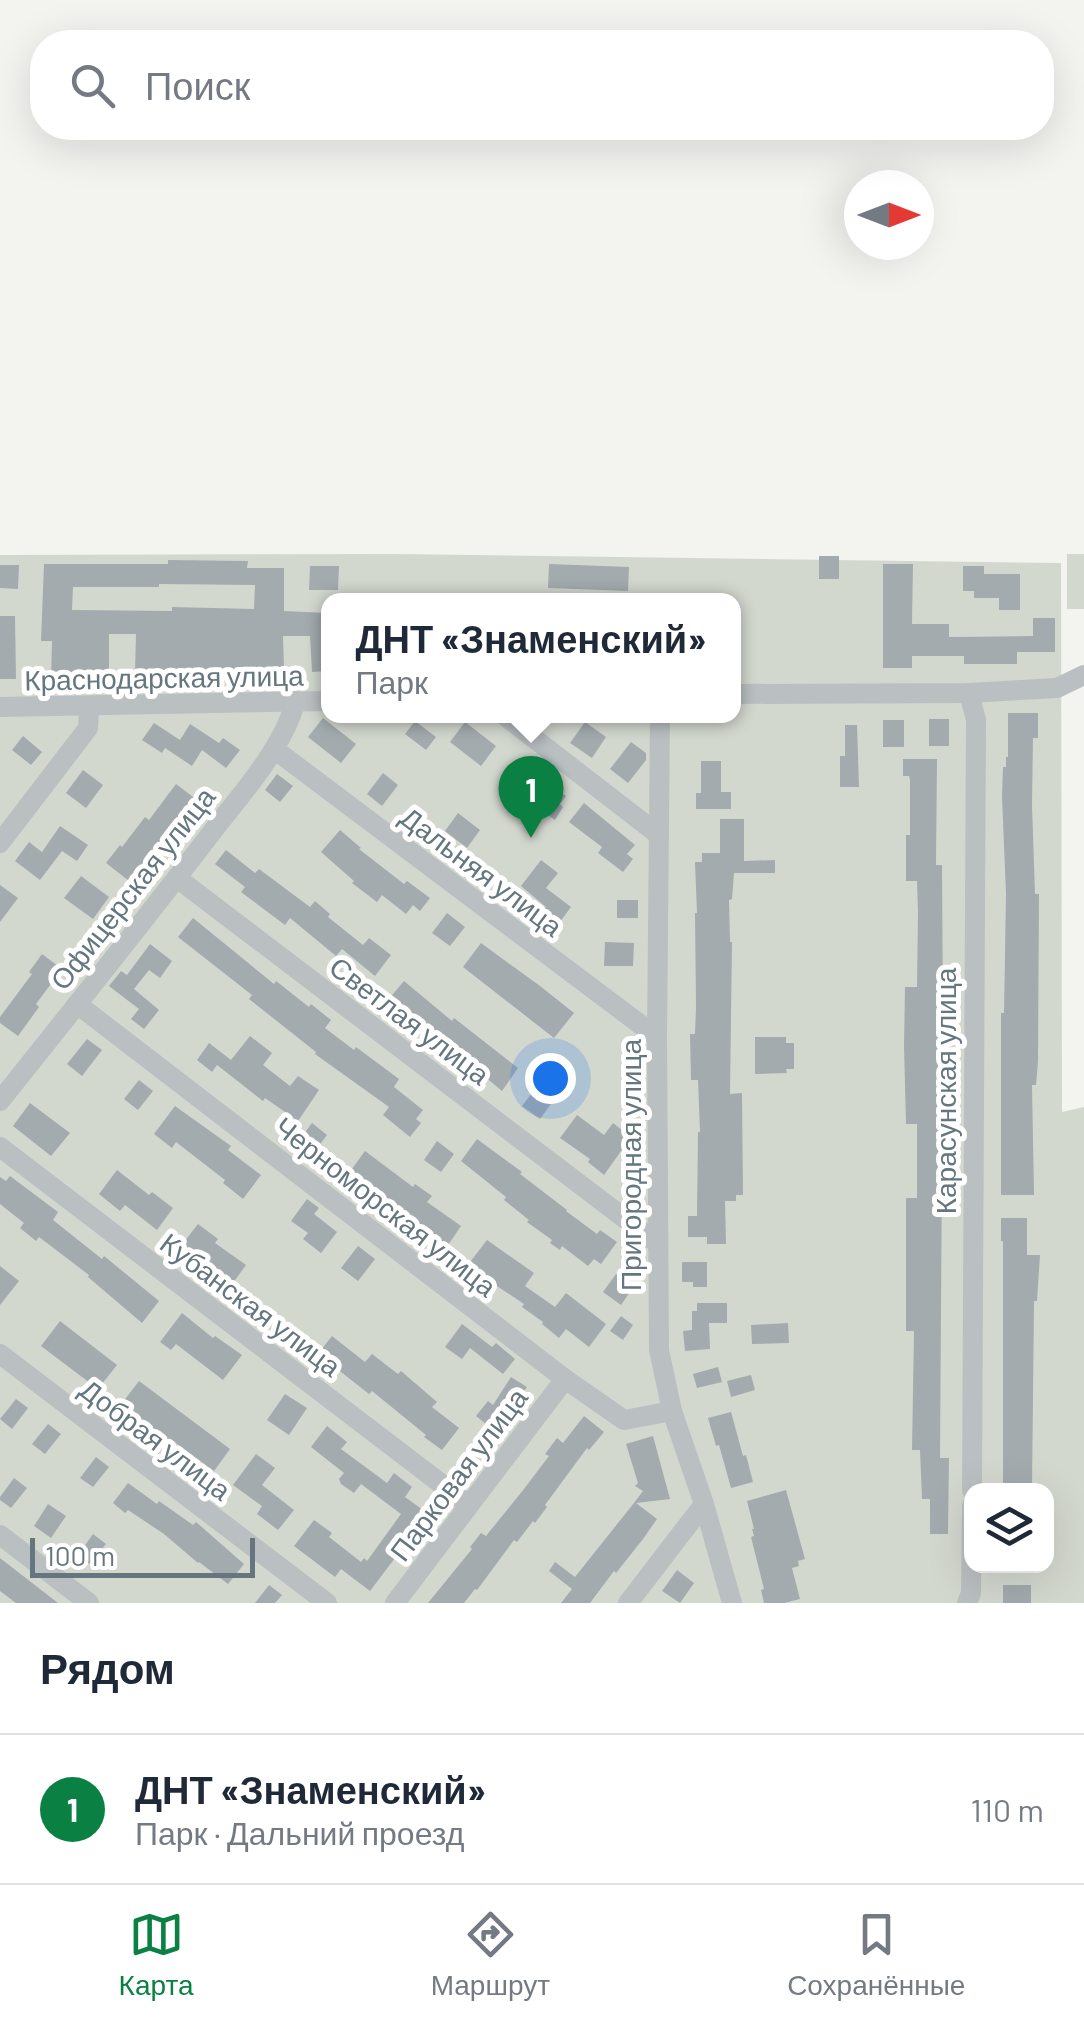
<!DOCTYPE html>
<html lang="ru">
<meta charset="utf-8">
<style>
body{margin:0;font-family:Barlow,sans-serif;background:#f6f6f7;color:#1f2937}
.controls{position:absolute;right:30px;bottom:30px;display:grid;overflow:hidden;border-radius:20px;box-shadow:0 10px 40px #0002}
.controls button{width:90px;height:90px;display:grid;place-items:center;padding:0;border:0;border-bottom:2px solid #e0e1e3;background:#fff;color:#1f2937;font:50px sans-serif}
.compass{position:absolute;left:844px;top:170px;width:90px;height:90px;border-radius:50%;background:#fff;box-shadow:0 10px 40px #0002;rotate:90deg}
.scale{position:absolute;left:30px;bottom:25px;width:225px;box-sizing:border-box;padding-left:10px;border:5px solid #65767e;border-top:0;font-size:28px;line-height:35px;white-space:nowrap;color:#65767e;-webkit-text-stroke:8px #fff;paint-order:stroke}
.you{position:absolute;left:550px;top:1078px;width:35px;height:35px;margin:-25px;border:8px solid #fff;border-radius:50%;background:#1a73e8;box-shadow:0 0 0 15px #1a73e833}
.badge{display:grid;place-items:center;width:65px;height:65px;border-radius:50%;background:#0b8043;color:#fff;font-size:32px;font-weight:700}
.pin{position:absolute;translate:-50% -82px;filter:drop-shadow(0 2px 5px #0008)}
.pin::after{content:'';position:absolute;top:52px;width:35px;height:30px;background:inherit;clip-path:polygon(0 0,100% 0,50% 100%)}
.popup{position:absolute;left:321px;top:593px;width:420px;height:130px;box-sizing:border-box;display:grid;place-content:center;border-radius:20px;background:#fff;filter:drop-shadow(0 2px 8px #0005);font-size:32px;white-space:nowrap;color:#747a83}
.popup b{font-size:38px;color:#1f2937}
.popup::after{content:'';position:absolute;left:50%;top:100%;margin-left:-20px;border:20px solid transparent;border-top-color:#fff}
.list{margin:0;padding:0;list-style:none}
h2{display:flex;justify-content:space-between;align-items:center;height:130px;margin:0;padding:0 40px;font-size:42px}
h2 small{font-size:32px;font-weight:400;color:#747a83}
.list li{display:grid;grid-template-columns:65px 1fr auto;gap:30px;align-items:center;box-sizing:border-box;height:150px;padding:0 40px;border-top:2px solid #e0e1e3}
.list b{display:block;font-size:38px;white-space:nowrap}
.list p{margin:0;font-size:32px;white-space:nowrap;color:#747a83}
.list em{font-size:32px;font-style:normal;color:#747a83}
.icon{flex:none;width:55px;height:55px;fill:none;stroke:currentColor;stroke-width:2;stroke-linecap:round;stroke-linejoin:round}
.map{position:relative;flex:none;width:1084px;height:1603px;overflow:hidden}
.search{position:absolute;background:#fff;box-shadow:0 10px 40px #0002;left:30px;right:30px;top:30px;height:110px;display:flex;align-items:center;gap:25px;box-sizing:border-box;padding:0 35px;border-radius:40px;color:#747a83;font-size:38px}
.sheet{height:280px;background:#fff}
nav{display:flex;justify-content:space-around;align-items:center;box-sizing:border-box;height:140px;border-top:2px solid #e0e1e3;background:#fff;font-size:28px;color:#747a83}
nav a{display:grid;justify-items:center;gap:5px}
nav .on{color:#0b8043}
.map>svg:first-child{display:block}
</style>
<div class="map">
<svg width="1084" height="1603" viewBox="0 0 1084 1603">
<rect width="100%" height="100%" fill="#f3f3f0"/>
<g fill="#d3d8cf" fill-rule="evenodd">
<path d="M395 554 1061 563 1062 1112 1084 1107V1603H0V555ZM328 600H734V716H328ZM972 1490H1046V1566H972Z"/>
<rect x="1067" y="554" width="17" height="55"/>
</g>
<g fill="#a3abae" fill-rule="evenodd">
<rect x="819" y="556" width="20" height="23"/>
<path d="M168 560 248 561 247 568H284V611L328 613V671L312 672 310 636H283L284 669 248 670V676L135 673 136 634H109V682L51 679 52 641H41L44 564H168ZM159 584 255 585 254 609 172 607V611L72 610 73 587H159Z"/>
<path d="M549 564 629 567 628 591 548 588Z"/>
<path d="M883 564H913L912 624H949V637L1033 636V618H1055V652H1017V664H964V656H912V668H883Z"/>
<path d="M0 565H19L18 589 0 588Z"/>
<path d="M310 566H339L338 590H309Z"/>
<path d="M963 566H984V574H1020V610H999V598H974V591H963Z"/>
<path d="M0 616H15L16 679H0Z"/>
<path d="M1008 713H1038V738H1033L1032 805 1035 894H1039L1038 1061 1036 1085H1032L1034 1195H1001V1013H1004L1006 894 1002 797 1003 767H1006V757H1008Z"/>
<path d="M323 718 356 744 341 763 308 737Z"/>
<rect x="929" y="719" width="20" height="27"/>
<rect x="883" y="720" width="21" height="27"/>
<path d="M415 721 436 737 426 750 405 734Z"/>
<path d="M465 722 496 746 481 766 450 742Z"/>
<path d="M585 722 606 737 592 758 570 743Z"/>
<path d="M154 723 180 740 190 724 219 743 223 738 240 750 226 768 202 750 192 766 165 748 162 753 142 740Z"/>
<path d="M845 725H857L859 787H840V756H845Z"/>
<path d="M23 736 42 752 31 765 12 750Z"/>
<path d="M631 742 646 753V760L628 783 610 769Z"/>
<path d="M903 759H937L936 865H942L943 1016 940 1458H949L948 1534H930V1499H922L920 1450H912L914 1331H906V1198H917V1124H906L904 1046 905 987H917L918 912 917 881H906V835H910V780L909 776H903Z"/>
<path d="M701 761H721V792H731V809H696V793H701Z"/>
<path d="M83 770 103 785 86 808 66 793Z"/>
<path d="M383 773 398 785 382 806 367 794Z"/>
<path d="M277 774 293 786 280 802 265 790Z"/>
<path d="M176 784 201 803 186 823 182 820 133 884 106 863 120 845 122 847 145 817 149 820Z"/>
<path d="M548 784 566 796 560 804 563 807 555 820 533 805Z"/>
<path d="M584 803 635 845 627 854 633 859 623 872 598 853 602 847 569 822Z"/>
<path d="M458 813 480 830 467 848 445 831Z"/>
<path d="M720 819H744V861L775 860V873H734L732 899 729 900 730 942H732L730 1094 742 1093 743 1195H736V1201H725L726 1244H707V1237H688V1216H697L698 1132H700L698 1080H691L690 1034H695L696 1007 695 913H697L695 862H702V853H720Z"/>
<path d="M60 826 88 845 77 861 62 851 40 880 15 861 29 842 42 852Z"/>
<path d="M340 830 361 848 359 849 404 884 407 881 430 898 420 911 413 905 406 914 382 895 377 902 352 883 354 881 321 852Z"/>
<path d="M226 850 255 873 259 869 310 907 315 901 330 914 328 917 363 945 369 938 391 955 375 976 342 949 336 956 290 918 285 925 241 892 245 887 215 864Z"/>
<path d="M541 860 558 873 546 888 571 907 554 930 538 918 546 907 521 886Z"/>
<path d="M81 876 109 897 93 919 64 898Z"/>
<path d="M0 885 18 898 0 922Z"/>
<rect x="617" y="900" width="21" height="18"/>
<path d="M447 913 465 927 450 946 432 933Z"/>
<path d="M193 918 274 984 276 981 309 1007 311 1004 331 1020 325 1028 354 1050 356 1047 399 1079 394 1087 423 1110 416 1119 421 1123 410 1137 383 1115 389 1107 315 1054 316 1052 249 999 252 995 178 937Z"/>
<path d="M91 934 105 945 92 960 79 950Z"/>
<path d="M605 942 634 943 633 966H604Z"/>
<path d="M481 943 540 986 574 1013 554 1038 463 967Z"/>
<path d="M150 944 172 961 160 978 149 970 134 989 159 1010 144 1029 131 1019 139 1009 109 986 121 971 127 975Z"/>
<path d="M42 954 62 969 36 1004 39 1007 18 1036 0 1023V1017L32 974 29 972Z"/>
<path d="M404 981 452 1021 454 1018 518 1068 502 1091 460 1056 462 1054 433 1031 430 1035 388 1000Z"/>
<path d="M250 1036 272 1053 263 1065 290 1086 298 1076 319 1090 298 1121 265 1098 263 1101 217 1065 212 1072 197 1060 209 1043 231 1060Z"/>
<path d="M755 1037H786V1043H794V1069H786L787 1073 755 1074Z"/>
<path d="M87 1039 102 1050 82 1076 67 1064Z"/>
<path d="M544 1077 561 1090 540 1119 522 1106Z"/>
<path d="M139 1080 153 1091 138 1110 124 1099Z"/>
<path d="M30 1103 70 1133 51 1156 13 1126Z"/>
<path d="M175 1106 231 1146 228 1150 261 1175 243 1199 223 1183 225 1180 176 1142 172 1148 154 1134Z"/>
<path d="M577 1115 604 1135 613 1123 631 1137 604 1175 588 1162 590 1159 560 1138Z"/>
<path d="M312 1123 327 1135 315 1151 300 1139Z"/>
<path d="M477 1139 522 1172 520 1174 567 1210 566 1211 597 1234 600 1230 617 1242 601 1264 594 1259 588 1266 562 1246 560 1250 550 1243 552 1240 527 1222 529 1220 504 1200 506 1197 461 1161Z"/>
<path d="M437 1141 454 1154 441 1172 424 1160Z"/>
<path d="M365 1151 413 1187 415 1184 432 1196 427 1202 461 1226 446 1248 421 1230 423 1227 388 1200 386 1203 370 1191 349 1173Z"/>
<path d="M117 1170 149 1195 152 1192 173 1208 157 1230 125 1205 120 1211 99 1194Z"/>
<path d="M10 1176 58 1212 53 1220 102 1259 104 1256 159 1301 142 1323 88 1277 89 1275 39 1237 36 1241 20 1228 24 1223 0 1204V1177L6 1181Z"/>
<path d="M307 1199 319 1208 314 1214 337 1232 321 1253 303 1239 308 1233 291 1221Z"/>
<path d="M1001 1218H1027V1255H1040L1037 1301H1034L1032 1490H1003V1241H1001Z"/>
<path d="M198 1224 218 1239 215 1243 246 1265 230 1287 177 1251Z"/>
<path d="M487 1240 534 1273 525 1286 555 1307 566 1293 606 1324 589 1347 566 1329 559 1338 542 1324 543 1322 522 1307 524 1304 467 1266Z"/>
<path d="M358 1246 375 1259 358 1281 341 1268Z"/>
<path d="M682 1262H707V1287H693V1282H682Z"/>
<path d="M0 1266 19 1281 0 1305Z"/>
<path d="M616 1274 634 1286 621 1305 603 1292Z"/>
<path d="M697 1303H727V1323H709L710 1349 685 1351 683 1331 692 1330V1311H697Z"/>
<path d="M182 1313 213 1338 215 1336 242 1355 223 1380 176 1344 171 1350 160 1342Z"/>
<path d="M621 1316 633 1325 623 1340 610 1331Z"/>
<path d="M60 1321 117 1365 98 1389 41 1346Z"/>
<path d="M788 1323 789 1343 752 1344 751 1325Z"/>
<path d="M462 1324 492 1347 496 1343 515 1359 503 1374 470 1348 462 1359 445 1347Z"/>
<path d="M332 1336 365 1362 372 1354 398 1374 401 1371 437 1402 432 1407 459 1428 442 1450 424 1437 426 1435 372 1391 369 1394 336 1368 329 1377 311 1363Z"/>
<path d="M718 1367 722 1382 697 1388 693 1374Z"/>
<path d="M751 1375 755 1390 731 1397 727 1381Z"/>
<path d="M511 1377 527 1387 496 1432 476 1416 488 1401 493 1405Z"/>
<path d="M139 1381 230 1449 214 1471 173 1441 169 1446 119 1407Z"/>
<path d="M285 1394 307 1408 289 1435 267 1420Z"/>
<path d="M16 1399 28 1408 12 1429 0 1419Z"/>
<path d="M731 1412 743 1456 746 1455 753 1482 731 1488 719 1445 716 1446 708 1418Z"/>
<path d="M584 1416 604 1432 589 1450 587 1448 545 1505 547 1507 535 1523 533 1521 517 1542 514 1540 477 1590 475 1589 464 1603H428L472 1549 470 1547 481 1533 486 1536 524 1489 549 1456 545 1454 557 1438 563 1443Z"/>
<path d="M48 1424 61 1434 45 1454 32 1444Z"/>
<path d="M327 1426 347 1442 341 1449 387 1483 394 1473 412 1487 405 1497 423 1510 406 1536 414 1542 399 1561 395 1558 370 1591 341 1569 335 1577 294 1546 314 1520 332 1533 329 1537 361 1562 364 1558 367 1561 401 1514 361 1484 354 1493 341 1484 339 1479 344 1473 311 1447Z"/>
<path d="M653 1436 670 1499 636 1503 657 1519 643 1539 616 1573 614 1571 590 1603H561L572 1589 549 1571 555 1562 575 1577 634 1503 643 1491 635 1486 638 1483 626 1444Z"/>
<path d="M256 1454 275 1468 262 1485 294 1510 278 1530 257 1514 262 1506 233 1485Z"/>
<path d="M96 1457 109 1467 93 1487 80 1478Z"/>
<path d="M14 1478 27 1488 11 1508 0 1500V1497Z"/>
<path d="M128 1483 157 1504 159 1501 193 1525 196 1522 244 1564 228 1584 199 1562 198 1563 164 1534 128 1510 125 1513 113 1503Z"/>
<path d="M786 1490 805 1559 798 1561 799 1566 792 1568 800 1599 784 1603H764L761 1590 764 1589 751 1537 754 1536 752 1529H754L747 1501Z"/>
<path d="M48 1504 66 1516 51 1538 34 1526Z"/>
<path d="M93 1534 106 1544 90 1564 78 1555Z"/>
<path d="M0 1558 58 1603H16L0 1591Z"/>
<path d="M677 1570 694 1583 680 1603 662 1591Z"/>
<path d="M269 1585 282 1595 275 1603H255Z"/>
<rect x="1003" y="1585" width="28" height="18"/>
</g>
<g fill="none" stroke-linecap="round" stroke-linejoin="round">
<g stroke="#babfc1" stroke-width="20">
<path d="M969 693 976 720 972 1490"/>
<path d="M734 694 969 693 1057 688 1084 675"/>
<path d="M0 707 328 701"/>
<path d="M505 716 659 835"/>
<path d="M660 716 657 1037 659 1350 672 1411 704 1504 732 1603"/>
<path d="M274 749 657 1037"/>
<path d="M0 843 88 728 89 707"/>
<path d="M177 878 657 1243"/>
<path d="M77 1004 565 1379 624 1420 672 1411"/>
<path d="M0 1101C70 1013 141 925 209 836 241 794 281 752 296 701"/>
<path d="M0 1147 469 1505"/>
<path d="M0 1354 327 1603"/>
<path d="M0 1535 89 1603"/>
<path d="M395 1603 565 1379"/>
<path d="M628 1603 704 1504"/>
<path d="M967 1603 971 1593 972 1505"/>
</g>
</g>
<g text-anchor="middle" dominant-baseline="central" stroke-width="10" stroke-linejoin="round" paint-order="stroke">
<g font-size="28" fill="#65767e" stroke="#fff">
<text transform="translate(164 677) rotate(-1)">Краснодарская улица</text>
<text transform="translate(482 871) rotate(37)">Дальняя улица</text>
<text transform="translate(132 888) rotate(-52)">Офицерская улица</text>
<text transform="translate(410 1020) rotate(37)">Светлая улица</text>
<text transform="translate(945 1091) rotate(-90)">Карасунская улица</text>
<text transform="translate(630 1165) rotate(-90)">Пригородная улица</text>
<text transform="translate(386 1206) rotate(38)">Черноморская улица</text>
<text transform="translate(251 1304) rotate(37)">Кубанская улица</text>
<text transform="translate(156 1439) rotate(37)">Добрая улица</text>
<text transform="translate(458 1474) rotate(-53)">Парковая улица</text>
</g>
</g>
</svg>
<div class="controls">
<button><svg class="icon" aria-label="layers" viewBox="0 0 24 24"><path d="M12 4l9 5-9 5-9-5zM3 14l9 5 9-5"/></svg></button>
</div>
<svg class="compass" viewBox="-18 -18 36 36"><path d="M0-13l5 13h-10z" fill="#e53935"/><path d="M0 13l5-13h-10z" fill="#747a83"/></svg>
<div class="scale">100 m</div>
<div class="you"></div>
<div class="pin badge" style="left:531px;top:838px">1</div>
<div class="popup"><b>ДНТ «Знаменский»</b>Парк</div>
<div class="search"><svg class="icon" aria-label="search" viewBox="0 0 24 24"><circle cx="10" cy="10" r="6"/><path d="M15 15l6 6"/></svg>Поиск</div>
</div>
<section class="sheet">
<h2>Рядом<small></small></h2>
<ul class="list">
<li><span class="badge">1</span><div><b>ДНТ «Знаменский»</b><p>Парк · Дальний проезд</p></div><em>110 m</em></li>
</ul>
</section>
<nav>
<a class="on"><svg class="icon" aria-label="map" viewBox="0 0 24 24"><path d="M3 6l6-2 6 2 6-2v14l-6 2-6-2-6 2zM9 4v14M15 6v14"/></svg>Карта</a>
<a><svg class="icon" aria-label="directions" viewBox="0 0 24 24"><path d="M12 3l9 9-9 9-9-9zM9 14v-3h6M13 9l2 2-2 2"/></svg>Маршрут</a>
<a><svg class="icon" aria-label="saved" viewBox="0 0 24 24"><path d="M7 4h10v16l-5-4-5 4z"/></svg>Сохранённые</a>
</nav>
